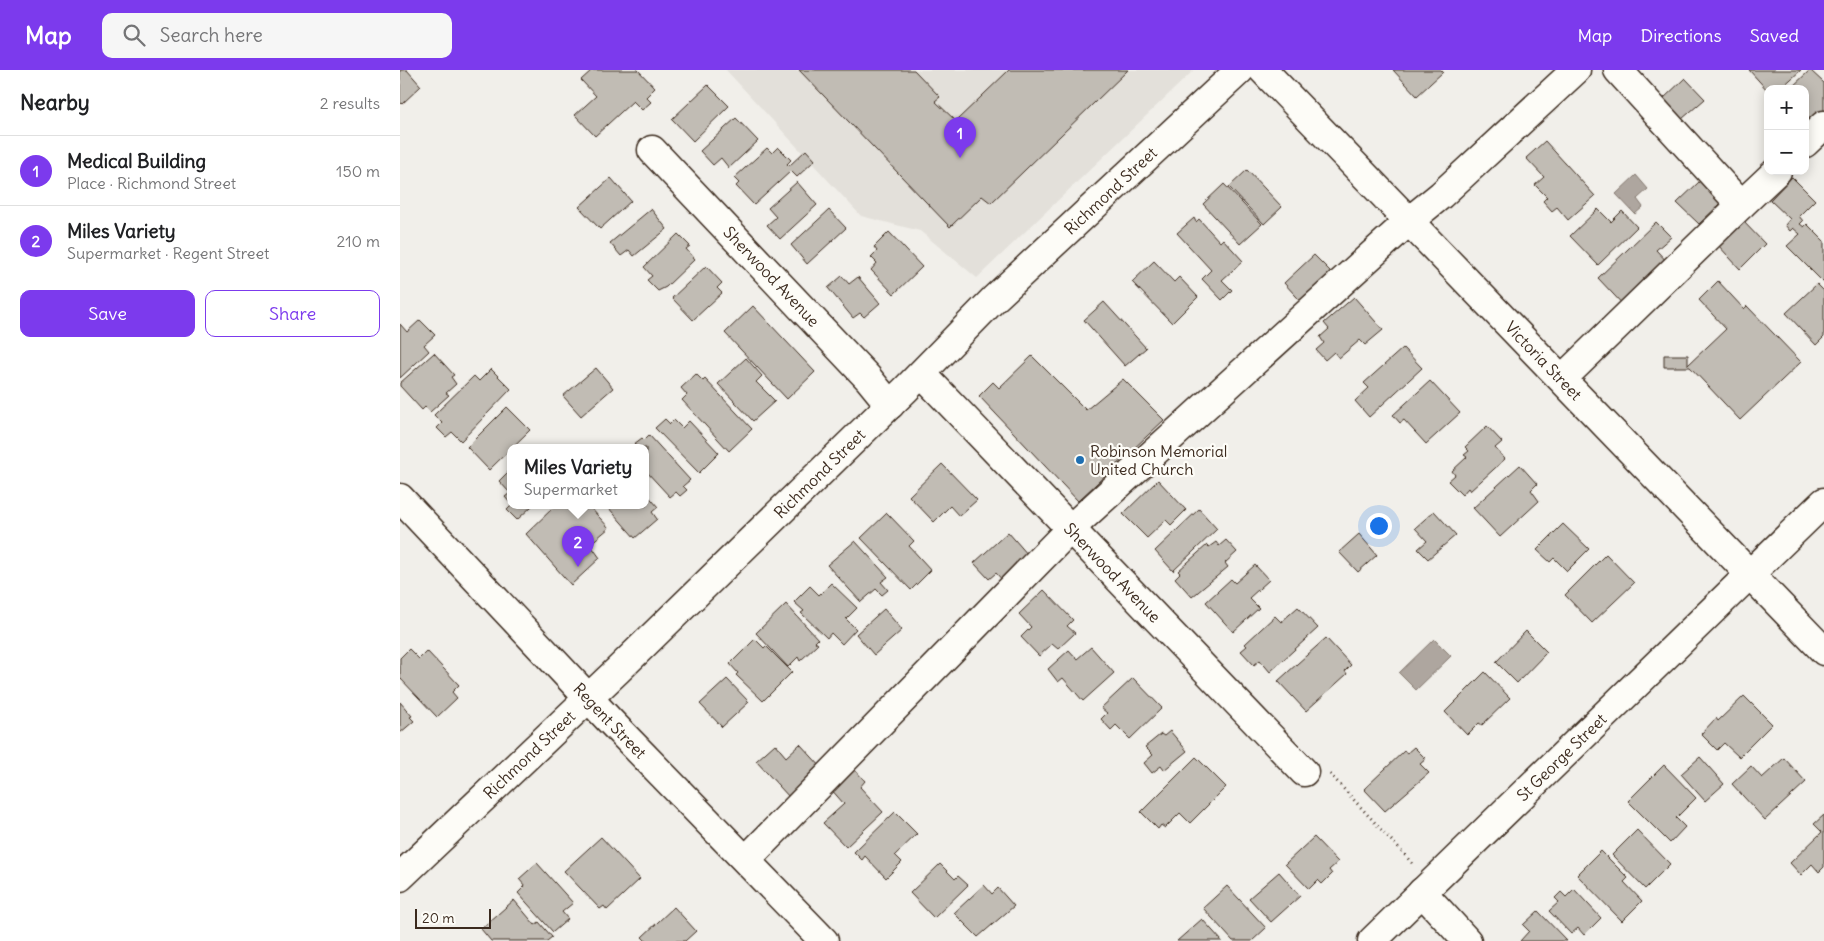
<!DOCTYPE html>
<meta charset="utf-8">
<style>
body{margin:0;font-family:Delius,sans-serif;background:#f6f6f6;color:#202124}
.controls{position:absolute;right:15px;top:15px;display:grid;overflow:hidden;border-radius:10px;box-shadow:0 2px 12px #0003}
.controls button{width:45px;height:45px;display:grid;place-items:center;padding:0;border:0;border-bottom:1px solid #e0e0e0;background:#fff;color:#202124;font:25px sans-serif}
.scale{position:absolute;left:15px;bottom:12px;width:76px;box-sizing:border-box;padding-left:5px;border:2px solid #3b2a1e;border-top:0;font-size:14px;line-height:18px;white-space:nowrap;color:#3b2a1e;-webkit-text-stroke:4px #fdfcf7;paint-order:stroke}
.you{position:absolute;left:978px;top:455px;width:18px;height:18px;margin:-12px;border:4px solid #fff;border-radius:50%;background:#1a73e8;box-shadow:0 0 0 8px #1a73e833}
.badge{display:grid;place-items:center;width:32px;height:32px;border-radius:50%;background:#7c3aed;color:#fff;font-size:16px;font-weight:700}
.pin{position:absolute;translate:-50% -41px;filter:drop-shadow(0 1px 2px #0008)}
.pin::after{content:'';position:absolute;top:26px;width:18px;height:15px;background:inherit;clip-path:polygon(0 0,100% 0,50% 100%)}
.popup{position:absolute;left:107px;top:374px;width:142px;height:65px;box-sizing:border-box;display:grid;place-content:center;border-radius:10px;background:#fff;filter:drop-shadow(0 1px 4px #0005);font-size:16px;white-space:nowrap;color:#757577}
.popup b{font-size:19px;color:#202124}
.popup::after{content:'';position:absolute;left:50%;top:100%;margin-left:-10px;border:10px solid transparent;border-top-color:#fff}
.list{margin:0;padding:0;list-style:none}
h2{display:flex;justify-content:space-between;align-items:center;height:65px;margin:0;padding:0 20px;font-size:21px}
h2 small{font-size:16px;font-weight:400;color:#757577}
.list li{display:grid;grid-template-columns:32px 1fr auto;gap:15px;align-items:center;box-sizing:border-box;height:70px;padding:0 20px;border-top:1px solid #e0e0e0}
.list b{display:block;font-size:19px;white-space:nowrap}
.list p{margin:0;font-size:16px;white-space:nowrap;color:#757577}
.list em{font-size:16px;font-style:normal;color:#757577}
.actions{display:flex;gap:10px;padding:15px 20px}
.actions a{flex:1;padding:11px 0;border:1px solid #7c3aed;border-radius:10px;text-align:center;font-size:18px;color:#7c3aed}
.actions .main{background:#7c3aed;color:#fff}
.icon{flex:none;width:28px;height:28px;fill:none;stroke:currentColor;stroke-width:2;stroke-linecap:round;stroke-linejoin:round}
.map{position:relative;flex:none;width:1424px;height:871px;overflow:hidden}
header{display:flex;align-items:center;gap:30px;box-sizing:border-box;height:70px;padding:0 25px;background:#7c3aed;color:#fff}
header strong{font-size:24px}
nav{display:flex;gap:28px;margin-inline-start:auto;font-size:18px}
.search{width:350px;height:45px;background:#f6f6f6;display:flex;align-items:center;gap:12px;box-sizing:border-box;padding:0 18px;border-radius:10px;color:#757577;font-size:19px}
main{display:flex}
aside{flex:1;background:#fff}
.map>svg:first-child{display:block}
</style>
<header>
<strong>Map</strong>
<div class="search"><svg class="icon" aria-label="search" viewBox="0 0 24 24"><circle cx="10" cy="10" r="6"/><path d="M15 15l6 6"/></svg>Search here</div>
<nav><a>Map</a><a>Directions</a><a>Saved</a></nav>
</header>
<main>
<aside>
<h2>Nearby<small>2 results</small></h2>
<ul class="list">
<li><span class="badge">1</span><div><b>Medical Building</b><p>Place · Richmond Street</p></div><em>150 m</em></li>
<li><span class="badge">2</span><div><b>Miles Variety</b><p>Supermarket · Regent Street</p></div><em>210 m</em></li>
</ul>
<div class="actions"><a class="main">Save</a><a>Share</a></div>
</aside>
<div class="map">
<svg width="1424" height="871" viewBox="0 0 1424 871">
<rect width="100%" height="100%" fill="#f1efea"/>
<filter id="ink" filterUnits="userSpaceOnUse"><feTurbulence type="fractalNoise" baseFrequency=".02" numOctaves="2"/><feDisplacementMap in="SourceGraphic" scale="10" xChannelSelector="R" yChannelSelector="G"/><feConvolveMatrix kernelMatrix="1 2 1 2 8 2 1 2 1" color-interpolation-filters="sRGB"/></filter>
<g filter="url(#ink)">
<path fill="#e3e0da" d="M326 0H794L577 208 520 161 461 146Z"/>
<g fill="#aea69f" stroke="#80746b">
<path d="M1236 105 1248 119 1237 129 1243 137 1235 144 1216 124Z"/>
<path d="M1034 569 1051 586 1016 620 999 603Z"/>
</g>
<g fill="#c1bcb4" stroke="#3b2a1e">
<path d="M0 0H7L21 16 2 34 0 32Z"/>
<path d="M192 0H238L255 18 246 27 251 32 242 40 233 31 195 66 175 45 196 26 181 10Z"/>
<path d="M399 0H514L540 27 535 31 556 51 609 0H728L591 133 582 126 550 157Z"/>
<path d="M993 0H1041L1043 2 1017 26Z"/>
<path d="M1349 0H1401L1380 19H1368V21Z"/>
<path d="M1410 0 1424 13V43L1409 57 1405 53V19H1390Z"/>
<path d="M1285 8 1305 29 1282 49 1263 29Z"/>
<path d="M308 15 329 36 293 71 272 49Z"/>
<path d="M336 48 358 71 329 98 321 88 313 95 300 81Z"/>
<path d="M1145 71 1195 126 1168 150 1157 137 1152 141 1143 131 1147 127 1135 115 1144 107 1126 88Z"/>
<path d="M378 77 391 90 387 94 389 96 406 80 415 90 397 107 391 101 354 135 336 116 339 113 334 108 367 78 372 83Z"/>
<path d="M847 100 882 137 864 154 829 117Z"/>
<path d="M1392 107 1415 130 1399 146 1403 151 1400 154 1404 157 1407 154 1424 171V213L1387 176 1400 164 1393 158 1390 161 1385 155 1390 149 1370 130Z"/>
<path d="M211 108 231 131 200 159 179 137Z"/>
<path d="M1300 111 1321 133 1299 154 1277 133Z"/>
<path d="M397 112 417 135 380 169 367 155 376 147 368 138Z"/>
<path d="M824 114 862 154 840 174 803 134Z"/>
<path d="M251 139 267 159 234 186 229 180 221 186 210 173Z"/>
<path d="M1198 139 1211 152 1222 141 1237 157 1198 195 1170 166Z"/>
<path d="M429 140 446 158 407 194 391 175Z"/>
<path d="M794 148 796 152 799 149 820 172 823 169 843 191 822 210 832 220 822 230 802 209 811 200 777 163Z"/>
<path d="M1342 150 1365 174 1340 199 1317 174Z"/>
<path d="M1256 152 1271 167 1256 180 1272 197 1228 240 1198 208Z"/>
<path d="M489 162 522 197 494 224 471 200 477 193 471 187 477 181 474 177Z"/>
<path d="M278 164 290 176 286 179 295 189 266 217 258 221 247 210 252 206 244 197Z"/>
<path d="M914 185 938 209 907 238 884 213Z"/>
<path d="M754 191 774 212 779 207 798 227 772 253 732 212Z"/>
<path d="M306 196 322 213 317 218 322 223 293 250 272 228Z"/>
<path d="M442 206 449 214 458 207 480 233 464 247 460 243 453 248 428 218Z"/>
<path d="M1318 211 1344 239 1347 236 1401 292 1340 350 1290 297H1264V285H1288V295L1326 259 1299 230Z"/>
<path d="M1417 214 1424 221V267L1416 275 1386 243Z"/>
<path d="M954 227 983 260 965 275 960 270 939 288 934 282 925 290 916 280 924 273 920 267 929 259 924 253Z"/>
<path d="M704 232 746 278 725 296 684 250Z"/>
<path d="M353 236 415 302 387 329 325 263Z"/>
<path d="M20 250 35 265 24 275 29 281 0 308V254L7 262Z"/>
<path d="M1003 278 1022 298 969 347 955 331 969 318 964 313Z"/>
<path d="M34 283 54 305 51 307 56 314 46 323 49 325 30 342 25 337 22 340 0 316V313Z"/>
<path d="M632 286 686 340 723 309 764 350 678 431 579 326 593 312 599 318Z"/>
<path d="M346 288 362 306 356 312 375 331 353 351 318 314Z"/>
<path d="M196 298 213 318 181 346 163 326Z"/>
<path d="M91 299 111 319 61 371 52 362 46 367 37 358 42 353 34 345 74 306 79 311Z"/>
<path d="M296 304 303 311 305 309 352 359 329 381 282 330 287 325 281 318Z"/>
<path d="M1030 311 1060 343 1026 374 1004 350 1000 353 993 345Z"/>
<path d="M107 337 130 360 89 400 67 377Z"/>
<path d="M265 349 270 354 274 350 282 358 289 351 319 383 299 403 255 358Z"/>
<path d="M1087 356 1102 372 1095 378 1105 389 1070 421 1068 418 1062 425 1048 411 1055 405 1052 401 1067 387 1064 385 1069 381 1065 377Z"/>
<path d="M249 365 290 410 283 416 287 420 280 426 276 422 270 427 246 401V378H238L234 374 242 368 244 370Z"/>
<path d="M542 394 577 430 559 446 550 436 534 452 509 426Z"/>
<path d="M1120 395 1137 414 1131 420 1139 431 1100 467 1073 438Z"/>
<path d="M110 400V433L105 427 110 423 99 411Z"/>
<path d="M758 410 786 440 771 455 766 450 747 468 723 444Z"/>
<path d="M246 423 258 437 252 442 257 449 235 468 207 436H246Z"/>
<path d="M111 436H132L117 450 107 440Z"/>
<path d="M155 436H189L209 458 190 474 200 488 171 515 126 464Z"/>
<path d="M799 439 817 459 773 501 755 481Z"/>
<path d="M1034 441 1056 465 1028 489 1018 479 1027 471 1015 458Z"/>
<path d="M487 443 514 471 509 476 531 500 511 520 461 468Z"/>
<path d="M1163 454 1189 479 1167 501 1154 488 1150 492 1137 480Z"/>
<path d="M608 462 635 493 605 513 596 503 589 509 574 493Z"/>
<path d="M959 464 977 485 958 502 939 482Z"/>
<path d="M826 470 837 482 825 493 828 497 792 527 775 508 780 503 778 501 807 475 809 477 816 472 819 476Z"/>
<path d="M455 471 488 507 481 512 488 520 482 525 476 519 461 532 427 495Z"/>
<path d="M1206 484 1234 513 1192 553 1165 525Z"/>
<path d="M855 495 869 510 849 528 859 538 833 562 806 532 831 509 835 513Z"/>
<path d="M431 513 457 538 446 549 456 559 442 574 431 563 427 568 401 543 404 541 394 532 410 516 419 525Z"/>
<path d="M644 520 673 550 667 556 675 563 658 579 652 574 639 586 621 567 631 557 619 544Z"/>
<path d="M386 534 418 569 415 572 418 574 400 591 398 587 388 597 356 563Z"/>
<path d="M898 537 918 558 870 602 860 590 854 595 841 581 847 576 845 574 875 546 881 552Z"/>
<path d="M484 539 502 560 474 585 456 564Z"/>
<path d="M1126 561 1147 582 1117 613 1096 592Z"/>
<path d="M926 568 951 595 945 601 947 604 906 641 878 611Z"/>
<path d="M355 569 364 578 366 576 392 602 363 631 336 605 338 603 330 594Z"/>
<path d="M691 577 714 603 683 631 663 608 658 612 648 599 669 580 677 589Z"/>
<path d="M9 579 19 589 27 581 59 615 52 622 57 628 37 647 0 608V588Z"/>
<path d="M1085 602 1110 628 1082 655 1079 653 1067 665 1045 642Z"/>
<path d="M733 608 762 638 730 669 716 655 711 660 701 649 707 643 701 638Z"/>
<path d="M327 609 349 632 322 657 300 634Z"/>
<path d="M1344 626 1372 654 1339 687 1324 673 1317 680 1301 664 1316 648 1318 651Z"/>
<path d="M0 632 12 646 10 647 14 651 0 663Z"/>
<path d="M770 661 787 681 764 700 761 696 752 703 744 693 753 685 745 677 761 664 764 666Z"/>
<path d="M375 674 386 687 400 674 423 699 390 728 356 691Z"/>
<path d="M1014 677 1026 689 1020 694 1029 703 985 741 964 719 1004 681 1007 683Z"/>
<path d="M796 687 826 717 790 753 780 743 765 758 761 755 758 759 741 742Z"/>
<path d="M1300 687 1324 714 1305 731 1281 704Z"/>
<path d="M1384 688 1406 712 1365 750 1332 714 1351 696 1362 708Z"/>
<path d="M1264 695 1296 728 1276 748 1285 757 1270 773 1228 731Z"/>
<path d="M452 697 465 711 460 717 483 742 446 777 423 753 444 734 430 718Z"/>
<path d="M495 742 517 764 495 785 502 792 486 808 465 786 462 790 454 782Z"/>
<path d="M1424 745V797L1419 802 1412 794 1401 805 1390 793 1422 762 1414 754Z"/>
<path d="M1237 760 1270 794 1245 819 1212 785Z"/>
<path d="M201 767 240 809 207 840 204 836 200 839 164 801Z"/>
<path d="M914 767 938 792 929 800 932 804 922 814 918 810 909 819 885 794Z"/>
<path d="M1201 781 1228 808 1224 812 1242 831 1222 851 1177 805Z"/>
<path d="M137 793 173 833 162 842 168 849 153 862 118 823 125 816 119 809Z"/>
<path d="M540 794 555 809 558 806 568 815 534 848 510 823Z"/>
<path d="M879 802 900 826 871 852 849 828Z"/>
<path d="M584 815 592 824 598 818 614 836 578 867 554 843Z"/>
<path d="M827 816 866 858 852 871H833L803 838Z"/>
<path d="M1174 819 1201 848 1184 865 1178 858 1171 864 1149 841 1159 832 1155 828 1161 822 1166 827Z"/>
<path d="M114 830 135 855 139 852 152 867 147 871H91L81 859Z"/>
<path d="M274 837 296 861 285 871H246L242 867Z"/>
<path d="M1138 841 1167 871H1120L1129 861 1123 855Z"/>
<path d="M802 849 822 871H777Z"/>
</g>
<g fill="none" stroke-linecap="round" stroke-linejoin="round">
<defs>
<g id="minor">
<path id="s1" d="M863 0 1424 581"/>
<path d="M1405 73 1424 55"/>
<path id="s2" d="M252 80 468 308 490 335"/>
<path d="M1341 135 1377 101"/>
<path id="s3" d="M522 304 904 702"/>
<path d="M1162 309 1341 135 1218 0"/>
<path id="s4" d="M0 428 211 652 424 871"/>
<path d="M346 790 671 458 1009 151 1041 125 1176 0"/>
<path d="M1022 822 1067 871"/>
<path id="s5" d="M972 871 1424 432"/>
</g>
<g id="major">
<path id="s6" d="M0 807 218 600 505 320 594 229 840 0"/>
</g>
</defs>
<use href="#minor" stroke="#3b2a1e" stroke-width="31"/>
<use href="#major" stroke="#3b2a1e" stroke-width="31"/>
<path stroke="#3b2a1e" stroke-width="3" stroke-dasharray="1 4" stroke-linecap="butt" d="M930 704 1014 795"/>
<use href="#minor" stroke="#fdfcf7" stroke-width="28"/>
<use href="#major" stroke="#fdfcf7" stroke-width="28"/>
</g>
</g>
<circle fill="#1f6fb2" stroke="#fdfcf7" stroke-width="2" cx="680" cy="390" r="5"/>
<g text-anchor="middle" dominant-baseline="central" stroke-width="4.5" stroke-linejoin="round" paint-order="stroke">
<g font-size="16" fill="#3b2a1e" stroke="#fdfcf7">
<text stroke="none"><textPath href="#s6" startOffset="988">Richmond Street</textPath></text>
<text stroke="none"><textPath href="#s2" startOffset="174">Sherwood Avenue</textPath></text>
<text stroke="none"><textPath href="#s1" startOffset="404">Victoria Street</textPath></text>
<text stroke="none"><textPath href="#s6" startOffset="582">Richmond Street</textPath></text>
<text stroke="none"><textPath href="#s3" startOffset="275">Sherwood Avenue</textPath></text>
<text stroke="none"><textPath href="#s4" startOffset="306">Regent Street</textPath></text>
<text stroke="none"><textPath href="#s6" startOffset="178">Richmond Street</textPath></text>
<text stroke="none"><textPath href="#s5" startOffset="264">St George Street</textPath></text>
</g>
<g font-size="16" fill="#3b2a1e" stroke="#fdfcf7" text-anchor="start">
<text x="690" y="381">Robinson Memorial<tspan x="690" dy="18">United Church</tspan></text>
</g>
</g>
</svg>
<div class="controls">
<button>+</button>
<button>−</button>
</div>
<div class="scale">20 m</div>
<div class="you"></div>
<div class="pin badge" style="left:560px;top:88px">1</div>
<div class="pin badge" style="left:178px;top:497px">2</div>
<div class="popup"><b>Miles Variety</b>Supermarket</div>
</div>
</main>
